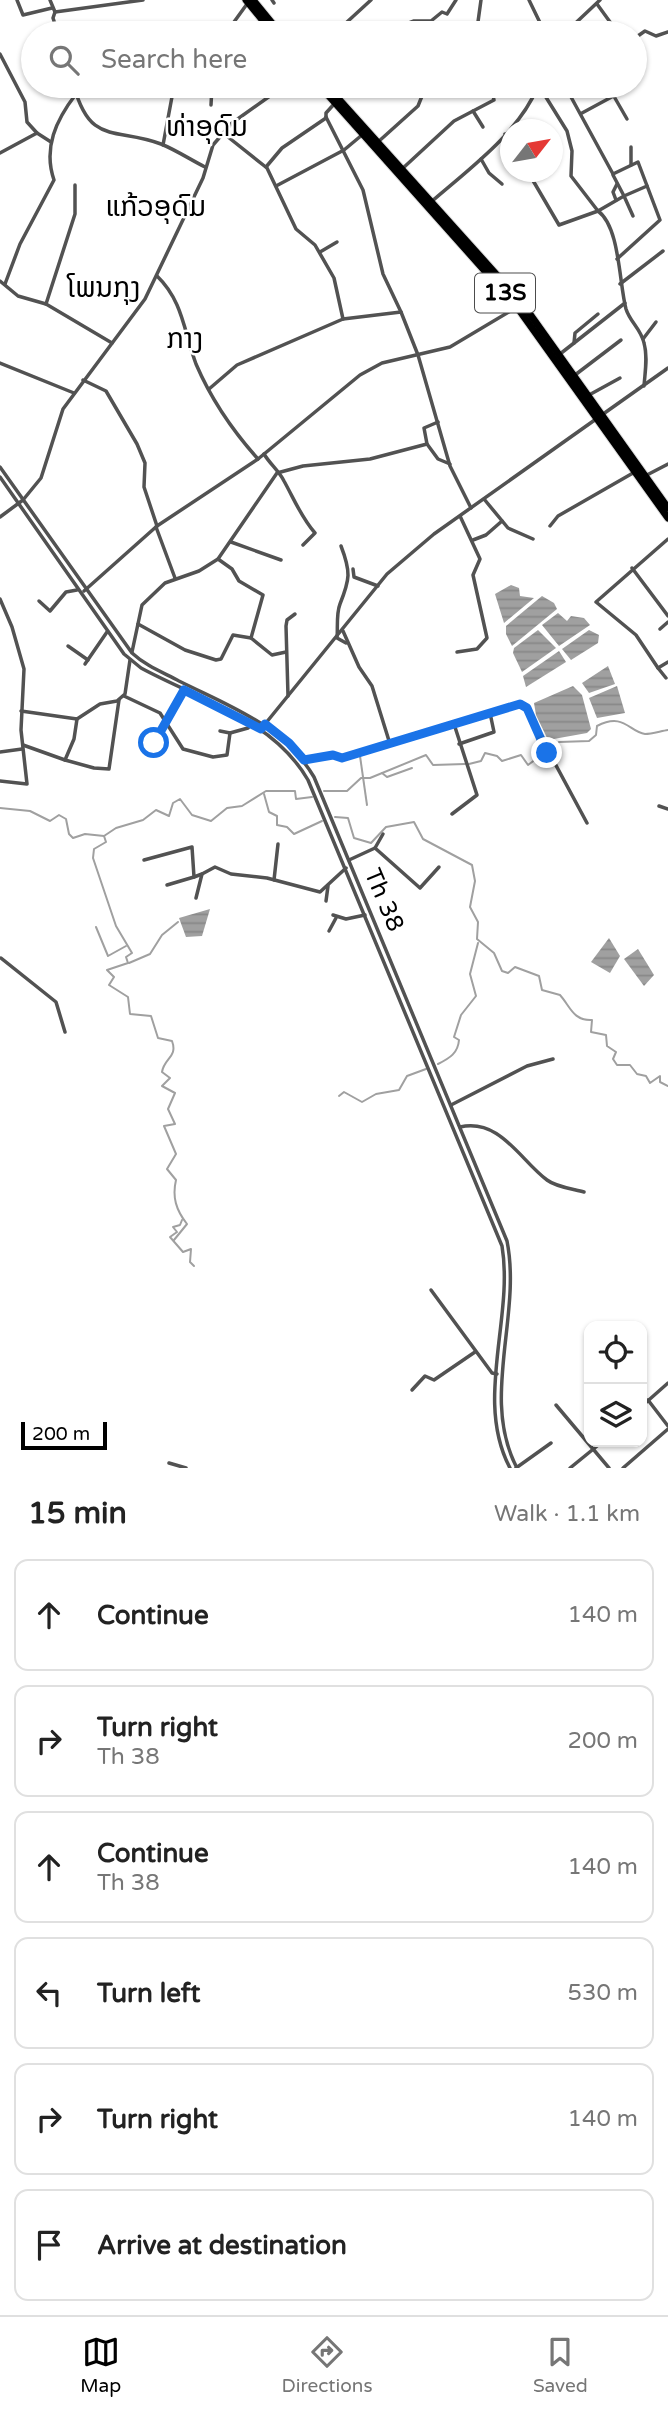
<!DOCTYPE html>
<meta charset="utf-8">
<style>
body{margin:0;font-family:"Varela Round","Noto Sans Lao",sans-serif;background:#f2f2f2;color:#222}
.controls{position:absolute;right:21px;bottom:21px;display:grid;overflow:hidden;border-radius:14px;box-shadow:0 2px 5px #0004}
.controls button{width:63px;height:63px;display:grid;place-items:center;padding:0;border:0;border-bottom:2px solid #e0e0e0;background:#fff;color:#222;font:35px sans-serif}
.compass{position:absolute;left:500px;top:119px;width:63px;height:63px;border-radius:50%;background:#fff;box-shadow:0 2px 5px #0004;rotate:59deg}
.scale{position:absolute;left:21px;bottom:18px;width:86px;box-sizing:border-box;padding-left:7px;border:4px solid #000;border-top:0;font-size:19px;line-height:24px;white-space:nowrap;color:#000;-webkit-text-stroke:5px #fff;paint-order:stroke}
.stop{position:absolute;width:21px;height:21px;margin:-16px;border:5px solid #1a73e8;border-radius:50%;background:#fff}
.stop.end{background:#1a73e8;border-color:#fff;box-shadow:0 2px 7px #0008}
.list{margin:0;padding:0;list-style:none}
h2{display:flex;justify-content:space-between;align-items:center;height:91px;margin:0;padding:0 28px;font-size:30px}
h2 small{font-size:23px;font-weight:400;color:#767676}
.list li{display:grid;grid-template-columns:46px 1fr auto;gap:21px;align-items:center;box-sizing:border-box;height:112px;margin:0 14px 14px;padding:0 14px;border:2px solid #e0e0e0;border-radius:14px}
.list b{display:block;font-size:26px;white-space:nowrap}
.list p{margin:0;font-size:23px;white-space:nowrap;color:#767676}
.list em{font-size:23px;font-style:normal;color:#767676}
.icon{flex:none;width:38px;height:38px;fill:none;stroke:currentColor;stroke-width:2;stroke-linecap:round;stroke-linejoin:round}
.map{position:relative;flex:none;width:668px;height:1468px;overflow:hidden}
.search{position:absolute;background:#fff;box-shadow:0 2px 5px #0004;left:21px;right:21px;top:21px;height:77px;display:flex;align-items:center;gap:18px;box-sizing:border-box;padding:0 24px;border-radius:38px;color:#767676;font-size:26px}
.sheet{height:847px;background:#fff}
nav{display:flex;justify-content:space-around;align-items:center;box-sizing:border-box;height:98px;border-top:2px solid #e0e0e0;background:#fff;font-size:19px;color:#767676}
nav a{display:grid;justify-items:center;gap:4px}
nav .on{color:#000}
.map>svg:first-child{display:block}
</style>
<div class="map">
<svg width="668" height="1468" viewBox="0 0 668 1468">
<defs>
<pattern id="water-rules" width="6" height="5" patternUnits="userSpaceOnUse" patternTransform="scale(1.75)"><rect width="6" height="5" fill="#a0a0a0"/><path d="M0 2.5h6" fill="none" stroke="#888"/></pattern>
</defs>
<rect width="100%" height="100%" fill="#fff"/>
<g fill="url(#water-rules)">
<path d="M511 585 519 588 520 596 534 598 504 623 495 594Z"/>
<path d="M542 596 554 603 557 609 512 646 506 634V626Z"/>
<path d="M558 613 567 621 571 616 584 618 590 625 559 646 542 625Z"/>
<path d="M538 630 556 648 522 672 513 653 514 648Z"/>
<path d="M589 630 599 635 598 643 571 660 562 649Z"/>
<path d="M559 651 566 662 526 687 523 676Z"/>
<path d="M608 666 615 684 589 693 582 683Z"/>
<path d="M573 686 582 695 591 729 587 733 548 740 536 715 534 703Z"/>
<path d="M617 686 625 713 597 718 589 698Z"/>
<path d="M210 909 202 936 186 937 179 918Z"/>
<path d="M609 938 620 956 610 973 591 962Z"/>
<path d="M638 949 654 975 644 986 624 959Z"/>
</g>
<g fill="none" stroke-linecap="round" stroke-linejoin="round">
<g stroke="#a0a0a0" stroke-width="2">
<path d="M360 756 367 805"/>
<path d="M469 764 481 761 485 753 497 756 502 761 521 755 528 765 559 742 589 741 596 735 597 726C624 712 629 732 645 734 652 734 661 731 668 730"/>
<path d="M382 773 387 777 412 768"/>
<path d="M324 791H347L361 778H370L426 755 433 765 465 764"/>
<path d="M264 794 269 812 277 816V825L287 827 294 834 322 821"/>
<path d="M0 808 30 811 50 821 59 815 66 819 69 834 73 838 85 834 104 836 116 828 143 820 156 810 169 816 173 803 180 799 192 815 211 821 227 808 242 806 266 791H295L296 799 312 797"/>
<path d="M335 817 348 818 354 838 371 843 386 827 414 822 423 839 472 865 475 881 470 907 478 922 477 939 494 953 502 971 508 973 515 967 539 976 542 990 560 995C570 1006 573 1021 592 1020L591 1032 606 1035 607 1046 616 1052 613 1059 617 1065H630L637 1074 646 1076 650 1083 660 1076V1082L668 1086"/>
<path d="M104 836 106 842 94 849 93 858 116 926 132 953 126 957 128 963 107 970 114 977 109 985 128 997 130 1014 151 1016 158 1038 172 1041C178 1057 164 1058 162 1072L170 1078 162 1086 175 1093 168 1109 175 1124 164 1126 176 1154 167 1169 176 1180C172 1197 176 1210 187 1224L174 1240"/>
<path d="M96 927 108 956 126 946"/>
<path d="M129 963 150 954 162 935 178 922"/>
<path d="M438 1064C450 1058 458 1053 459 1040L454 1037 461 1015 476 996 470 974 478 943"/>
<path d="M339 1096 344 1092 362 1102 376 1094 399 1090 407 1076 426 1069"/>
<path d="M182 1220 180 1225 173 1227 177 1232 170 1237 183 1252 191 1249 190 1262 194 1266"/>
</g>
<defs>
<g id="highway">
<path d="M246 0 273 33"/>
<path d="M253 0 280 33"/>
<path d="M320 86 517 307 668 518"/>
<path d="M327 86 522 303 668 508"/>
</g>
</defs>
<use href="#highway" stroke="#dbdbdb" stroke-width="9"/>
<g stroke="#525252" stroke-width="3.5">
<path d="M17 0 23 15 52 8"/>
<path d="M50 0 55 12 53 18 58 33"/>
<path d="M272 0 274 3"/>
<path d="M529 0 545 33"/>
<path d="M597 4 618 33"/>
<path d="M55 12 143 0"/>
<path d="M426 23 431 33"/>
<path d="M477 29 481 0"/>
<path d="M226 33 247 4"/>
<path d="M335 33 371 0"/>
<path d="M383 33 414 21H431L442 12 447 14 456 0"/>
<path d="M565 33 600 0"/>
<path d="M635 38 645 31 656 36 668 32"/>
<path d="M0 54 25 102 27 122 37 133"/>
<path d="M74 86C90 146 116 127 161 144 176 150 191 160 205 167"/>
<path d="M539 86 567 131 572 151 571 176 598 211 624 196 613 175"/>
<path d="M565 86 613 174 638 162 660 220 617 259"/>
<path d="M608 86 627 119"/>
<path d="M211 105 212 86"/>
<path d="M473 111 483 127"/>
<path d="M582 113 632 86"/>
<path d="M326 117 363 190 383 274 401 312"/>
<path d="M223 133 267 168 296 229 315 245 334 278 343 319"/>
<path d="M505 134 510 143"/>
<path d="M378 142 418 106 426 86"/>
<path d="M163 145 174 86"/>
<path d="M631 147V165"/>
<path d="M0 153 37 133 51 142"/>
<path d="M481 159 489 173 502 184"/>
<path d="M266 167 282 148 326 118V113L335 103"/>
<path d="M402 169 454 121 494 100 491 86"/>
<path d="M528 172 559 225 598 211C620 227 619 283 626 309 630 322 641 329 644 343 648 357 645 372 644 386"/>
<path d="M276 186 344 150 362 135"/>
<path d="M616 200 613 192 617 184"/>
<path d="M431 202C469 169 519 133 538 86"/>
<path d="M633 216 624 196 647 186"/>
<path d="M320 252 337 242"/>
<path d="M157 276C183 301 184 332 196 364 211 399 232 430 258 459"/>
<path d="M0 281 18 296 46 304 112 343"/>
<path d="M5 284 20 244 54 180C43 148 56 120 76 94"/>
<path d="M620 284 663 251"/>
<path d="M46 304 75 214V185"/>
<path d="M643 339 656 322"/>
<path d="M574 343 575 333 598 314"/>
<path d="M560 354 625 303"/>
<path d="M0 363 74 393"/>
<path d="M575 375 621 340"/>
<path d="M83 380 106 391 137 444 145 463 144 487 157 526"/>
<path d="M209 389 237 365 343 319 401 312 418 355 450 466 471 508"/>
<path d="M589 395 620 378"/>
<path d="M427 444 438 459 450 464"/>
<path d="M264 454C270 464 279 471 284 481 294 499 301 517 315 533L303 545"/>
<path d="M0 467 132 653C146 666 162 672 179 681 231 707 283 725 314 777L507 1241C522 1316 480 1398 517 1468"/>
<path d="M645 476 668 464"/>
<path d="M0 477 124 654 141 668C200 700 273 719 308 780L502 1246C514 1318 474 1400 510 1468"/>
<path d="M484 499 508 528 533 539"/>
<path d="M0 517 23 500 41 478 63 409 145 299 203 178 213 145 232 123 284 86"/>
<path d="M550 526 558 516 633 473"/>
<path d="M156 527 175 578"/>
<path d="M668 539 596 602 636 635 658 668 668 662"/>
<path d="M473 540 486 535 502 521"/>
<path d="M231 542 281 560"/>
<path d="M341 546C351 572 350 579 340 604 336 614 338 628 337 638L346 643"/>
<path d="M632 568 668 616"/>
<path d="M353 569 354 577 378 586"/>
<path d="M84 591 157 526 258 459 360 375 382 363 450 347 517 307"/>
<path d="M0 599 12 627 24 669 21 730 27 784 0 781"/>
<path d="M39 601 50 611 66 592 77 590"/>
<path d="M138 624 185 650 216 660 221 659 233 635 251 638 263 595 239 581 232 569 218 559"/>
<path d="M660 629 668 622"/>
<path d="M343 631 359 667 372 686 390 744"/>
<path d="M251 638 272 655 286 652"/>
<path d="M68 646 88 660"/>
<path d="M132 652 142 605 165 583 199 571 218 559 277 473 303 466 370 459 427 444 424 428 438 422"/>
<path d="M457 652 477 649 487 638 473 575 480 559 460 516"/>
<path d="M85 664 107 632"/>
<path d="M658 668 666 678"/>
<path d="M124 696 160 713 183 749 213 757 227 755 230 733 220 731"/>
<path d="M288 696 286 626 287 620 295 614"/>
<path d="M21 711 77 719 100 704 117 701 125 694 130 660"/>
<path d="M261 729 387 574 434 534 668 368"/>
<path d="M230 733 248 728 251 723"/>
<path d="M154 743 184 690"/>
<path d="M459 744 494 732 490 713"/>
<path d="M23 745 65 760 74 739 77 719"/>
<path d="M0 752 22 749"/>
<path d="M65 760 94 768 109 769 119 700"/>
<path d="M304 760 321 756 342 758 523 704 587 823"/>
<path d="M659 806 668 809"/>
<path d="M452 814 477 795 454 724"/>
<path d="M375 848 420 888 439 867"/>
<path d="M144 860 192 847 194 877 202 874"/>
<path d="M349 860 375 848 383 834"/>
<path d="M274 880 278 844"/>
<path d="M167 885 194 877"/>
<path d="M196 898 202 874 215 867 231 874 267 878 320 892 346 868"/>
<path d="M326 901 328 886"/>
<path d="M333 915 346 919 365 915"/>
<path d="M329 931 336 918"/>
<path d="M1 958 56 1002 65 1032"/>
<path d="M451 1105 527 1066 553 1059"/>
<path d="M460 1127C500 1118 520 1160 547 1180 556 1187 573 1189 584 1192"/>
<path d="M431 1290 492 1373 497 1374"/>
<path d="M412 1390 425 1376 434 1380 475 1352"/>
<path d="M648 1400 668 1426"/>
<path d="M556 1405 609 1468"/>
<path d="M642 1406 668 1383"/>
<path d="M169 1463 186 1468"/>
<path d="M516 1468 551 1443"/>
<path d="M570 1468 602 1442"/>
<path d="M623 1468 668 1429"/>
</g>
<use href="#highway" stroke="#000" stroke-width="7"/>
</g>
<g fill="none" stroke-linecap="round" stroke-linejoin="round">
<path stroke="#1a73e8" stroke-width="9" d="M154 743 184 690 261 729 265 724 289 743 304 760 333 755 342 758 520 704 527 708 547 753"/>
</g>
<g text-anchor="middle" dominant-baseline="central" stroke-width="5" stroke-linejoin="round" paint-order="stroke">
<rect fill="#fff" stroke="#4c4c4c" stroke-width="2" x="475" y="273.5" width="60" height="39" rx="5"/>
<g font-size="23" font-weight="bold" fill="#000">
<text x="505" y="293">13S</text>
</g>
<g font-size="24" fill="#000" stroke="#fff">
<text transform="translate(384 900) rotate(67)">Th 38</text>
</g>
<g font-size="28" fill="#000" stroke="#fff">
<text x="207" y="127">ທ່າອຸດົມ</text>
<text x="156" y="207">ແກ້ວອຸດົມ</text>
<text x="104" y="288">ໂພນກຸງ</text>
<text x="185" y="339">ກາງ</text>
</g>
</g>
</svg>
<div class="controls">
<button><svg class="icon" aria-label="locate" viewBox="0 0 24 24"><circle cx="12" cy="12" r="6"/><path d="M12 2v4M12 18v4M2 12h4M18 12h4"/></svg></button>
<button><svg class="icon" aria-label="layers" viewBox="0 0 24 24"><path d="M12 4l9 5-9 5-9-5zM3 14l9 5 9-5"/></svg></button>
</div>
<svg class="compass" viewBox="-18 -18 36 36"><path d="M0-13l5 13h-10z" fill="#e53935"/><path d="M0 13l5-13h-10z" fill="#767676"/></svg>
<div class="scale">200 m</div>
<div class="stop" style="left:154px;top:743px"></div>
<div class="stop end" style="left:547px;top:753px"></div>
<div class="search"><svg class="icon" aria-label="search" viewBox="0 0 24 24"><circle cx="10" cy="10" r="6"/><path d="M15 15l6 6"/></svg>Search here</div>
</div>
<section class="sheet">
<h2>15 min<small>Walk · 1.1 km</small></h2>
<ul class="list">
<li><svg class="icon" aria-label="ahead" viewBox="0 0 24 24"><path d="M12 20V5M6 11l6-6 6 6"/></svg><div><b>Continue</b></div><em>140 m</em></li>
<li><svg class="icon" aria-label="right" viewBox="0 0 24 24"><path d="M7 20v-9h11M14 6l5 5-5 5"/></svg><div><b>Turn right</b><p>Th 38</p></div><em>200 m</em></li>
<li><svg class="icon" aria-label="ahead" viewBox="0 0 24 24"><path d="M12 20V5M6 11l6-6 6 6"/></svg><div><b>Continue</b><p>Th 38</p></div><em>140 m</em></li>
<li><svg class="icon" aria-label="left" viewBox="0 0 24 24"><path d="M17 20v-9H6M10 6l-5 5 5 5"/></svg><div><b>Turn left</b></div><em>530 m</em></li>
<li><svg class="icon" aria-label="right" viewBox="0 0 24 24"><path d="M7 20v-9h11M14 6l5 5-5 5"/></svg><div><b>Turn right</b></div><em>140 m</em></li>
<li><svg class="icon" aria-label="arrive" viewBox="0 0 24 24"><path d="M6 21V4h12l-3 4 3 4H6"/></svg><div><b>Arrive at destination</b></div></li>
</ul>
</section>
<nav>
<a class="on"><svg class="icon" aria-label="map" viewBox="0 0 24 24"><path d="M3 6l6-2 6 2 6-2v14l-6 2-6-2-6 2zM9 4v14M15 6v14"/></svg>Map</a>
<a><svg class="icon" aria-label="directions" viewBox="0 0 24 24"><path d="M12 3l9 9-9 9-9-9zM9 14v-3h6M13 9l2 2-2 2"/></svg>Directions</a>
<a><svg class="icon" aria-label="saved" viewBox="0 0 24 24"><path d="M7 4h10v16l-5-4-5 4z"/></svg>Saved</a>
</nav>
